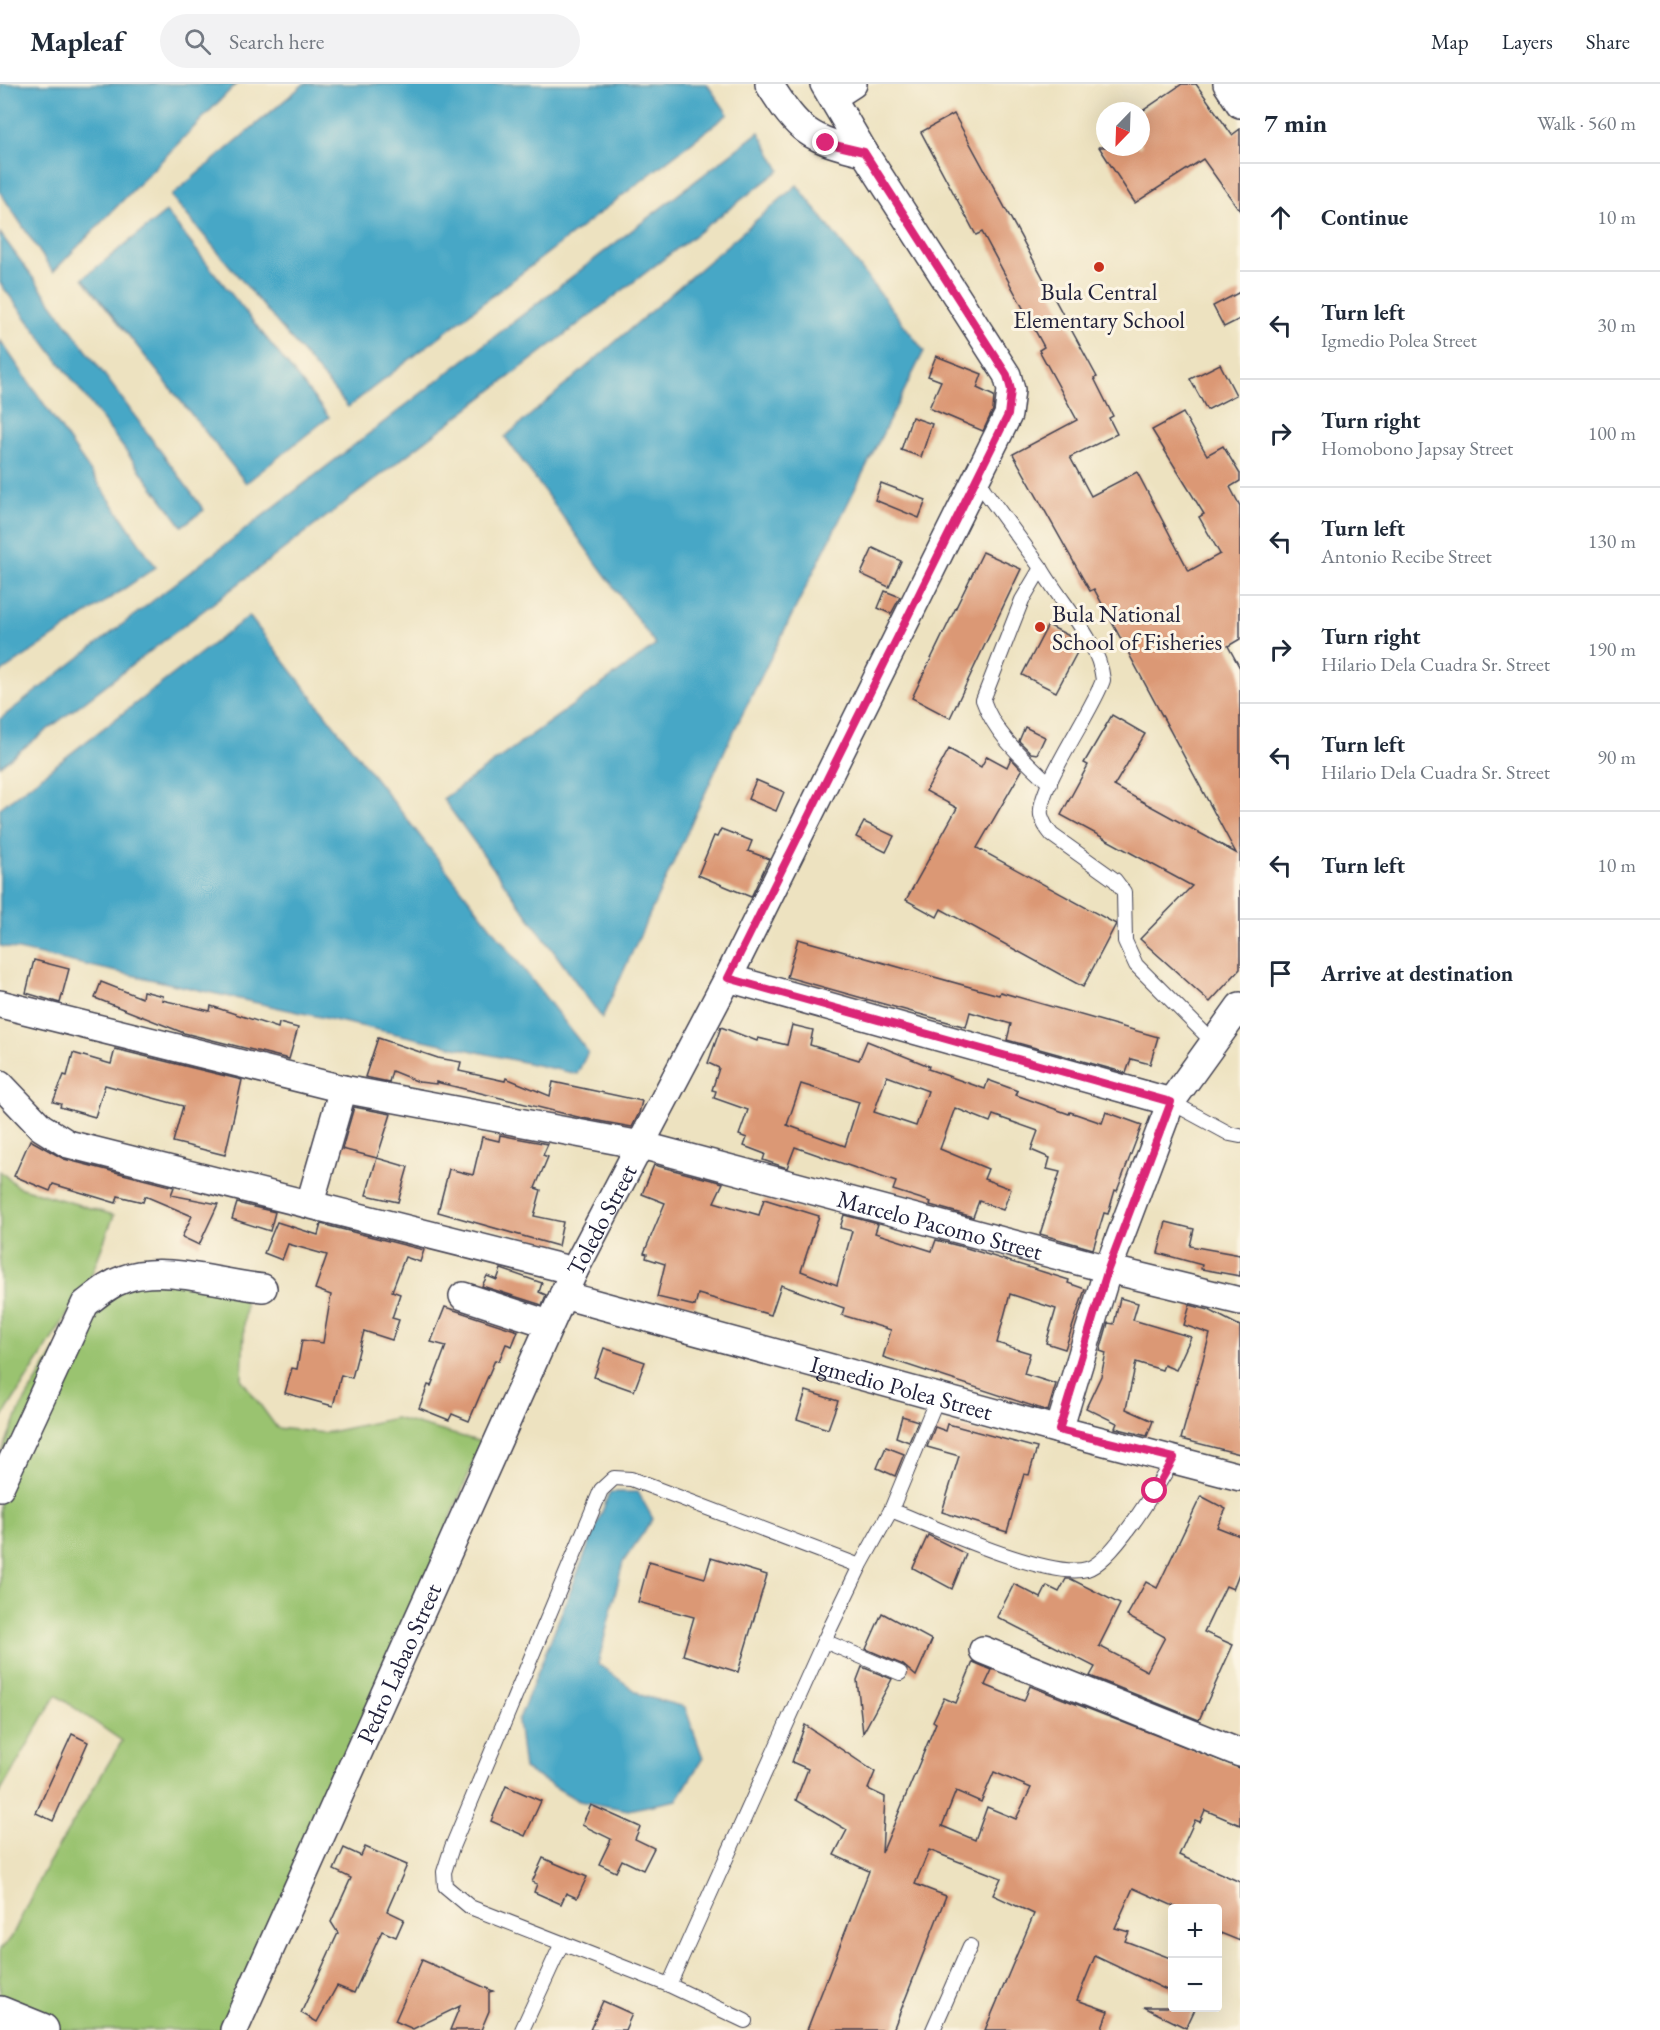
<!DOCTYPE html>
<meta charset="utf-8">
<style>
body{margin:0;font-family:"EB Garamond",serif;background:#f2f2f3;color:#1f2937}
.controls{position:absolute;right:18px;bottom:18px;display:grid;overflow:hidden;border-radius:6px;box-shadow:0 6px 24px #0002}
.controls button{width:54px;height:54px;display:grid;place-items:center;padding:0;border:0;border-bottom:2px solid #e0e1e3;background:#fff;color:#1f2937;font:30px sans-serif}
.compass{position:absolute;left:1096px;top:18px;width:54px;height:54px;border-radius:50%;background:#fff;box-shadow:0 6px 24px #0002;rotate:203deg}
.stop{position:absolute;width:18px;height:18px;margin:-14px;border:4px solid #db2777;border-radius:50%;background:#fff}
.stop.end{background:#db2777;border-color:#fff;box-shadow:0 2px 6px #0008}
.list{margin:0;padding:0;list-style:none}
h2{display:flex;justify-content:space-between;align-items:center;height:78px;margin:0;padding:0 24px;font-size:26px}
h2 small{font-size:20px;font-weight:400;color:#747a83}
.list li{display:grid;grid-template-columns:39px 1fr auto;gap:18px;align-items:center;box-sizing:border-box;height:108px;padding:0 24px;border-top:2px solid #e0e1e3}
.list b{display:block;font-size:22px;white-space:nowrap}
.list p{margin:0;font-size:20px;white-space:nowrap;color:#747a83}
.list em{font-size:20px;font-style:normal;color:#747a83}
.icon{flex:none;width:33px;height:33px;fill:none;stroke:currentColor;stroke-width:2;stroke-linecap:round;stroke-linejoin:round}
.map{position:relative;flex:none;width:1240px;height:1946px;overflow:hidden}
header{display:flex;align-items:center;gap:36px;box-sizing:border-box;height:84px;padding:0 30px;background:#fff;border-bottom:2px solid #e0e1e3}
header strong{font-size:28px}
nav{display:flex;gap:33px;margin-inline-start:auto;font-size:21px}
.search{width:420px;height:54px;background:#f2f2f3;display:flex;align-items:center;gap:15px;box-sizing:border-box;padding:0 21px;border-radius:33px;color:#747a83;font-size:22px}
main{display:flex}
aside{flex:1;background:#fff}
.map>svg:first-child{display:block}
</style>
<header>
<strong>Mapleaf</strong>
<div class="search"><svg class="icon" aria-label="search" viewBox="0 0 24 24"><circle cx="10" cy="10" r="6"/><path d="M15 15l6 6"/></svg>Search here</div>
<nav><a>Map</a><a>Layers</a><a>Share</a></nav>
</header>
<main>
<div class="map">
<svg width="1240" height="1946" viewBox="0 0 1240 1946">
<rect width="100%" height="100%" fill="#fcf5e5"/>
<filter id="ink" filterUnits="userSpaceOnUse"><feTurbulence type="fractalNoise" baseFrequency=".0167" numOctaves="2"/><feDisplacementMap in="SourceGraphic" scale="12" xChannelSelector="R" yChannelSelector="G"/><feConvolveMatrix kernelMatrix="1 2 1 2 8 2 1 2 1" color-interpolation-filters="sRGB"/></filter>
<filter id="wash" filterUnits="userSpaceOnUse"><feTurbulence type="fractalNoise" baseFrequency=".008" numOctaves="4" result="noise"/><feDisplacementMap in="SourceGraphic" scale="24" xChannelSelector="R" yChannelSelector="G"/><feGaussianBlur stdDeviation="1.35" result="paint"/><feColorMatrix in="noise" values="0 0 0 0 0 0 0 0 0 0 0 0 0 0 0 0 0 1.4 0 .05"/><feComposite in="paint" operator="in"/></filter>
<g filter="url(#wash)">
<rect width="100%" height="100%" fill="#ede2c0"/>
<g fill="#9ac36f" stroke="#5e7255" stroke-width="1.5">
<path d="M0 1087 18 1103 114 1131 90 1195 0 1337Z"/>
<path d="M246 1194 242 1296 277 1344 325 1349 395 1334 482 1358 239 1946H59L0 1921V1866L11 1854 43 1788 122 1657 56 1611 0 1709V1373L21 1323 97 1197Z"/>
</g>
<g fill="#46a7c6" stroke="#346480" stroke-width="1.5">
<path d="M0 0H236L53 188 0 108Z"/>
<path d="M304 0H707L728 30 348 323 171 112Z"/>
<path d="M759 48 780 86 0 682V635Z"/>
<path d="M797 101 924 267 730 655 602 934 443 715 656 561 505 353Z"/>
<path d="M166 128 329 333 246 399 83 194Z"/>
<path d="M0 149 204 426 182 442 0 199Z"/>
<path d="M0 256 156 483 0 589Z"/>
<path d="M249 532 588 968 577 990 0 862V724Z"/>
<path d="M610 1408H638L653 1435 623 1478 598 1580 643 1612 685 1623 703 1674 677 1716 628 1726 579 1717 524 1685 518 1637Z"/>
</g>
<g id="blocks">
<g fill="#db9874" fill-rule="evenodd">
<path d="M1182 0H1196L1232 51 1240 45V127L1203 75 1135 119 1099 63H1141V28Z"/>
<path d="M954 30 1097 293 1094 294 1113 332 1109 334 1117 350 1070 373 1091 412 1137 388 1189 487 1220 470 1199 433 1204 430 1152 346 1183 329 1207 371 1223 362 1240 390V397L1230 403 1240 422V555L1228 562 1240 584V885L1210 918 1140 855 1192 802 1061 731 1088 681 1084 679 1112 631 1145 650 1114 702 1236 769 1094 505 1090 507 1013 370 1077 336 1039 266 1044 263 982 148 976 151 921 48Z"/>
<path d="M1240 208V235L1224 243 1213 222Z"/>
<path d="M936 272 982 290 977 304 994 312 993 326 983 347 929 324 941 297 928 292Z"/>
<path d="M1220 280 1236 311 1207 326 1190 295Z"/>
<path d="M912 333 932 340 921 373 901 366Z"/>
<path d="M881 399 926 416 919 434 875 416Z"/>
<path d="M873 464 901 477 889 503 861 490Z"/>
<path d="M983 468 1021 485 950 634 912 614Z"/>
<path d="M885 507 900 513 891 530 878 524Z"/>
<path d="M1048 541 1079 557 1081 561 1056 608 1022 591Z"/>
<path d="M1025 643 1045 653 1037 670 1031 669 1019 657Z"/>
<path d="M949 665 981 683 987 672 1007 683 1011 674 1022 686 977 764 1116 840 1083 903 941 825 937 833 906 816 957 724 926 707Z"/>
<path d="M756 696 784 708 776 727 748 715Z"/>
<path d="M864 738 894 752 886 768 856 753Z"/>
<path d="M721 745 752 757 748 767 769 775 751 813 698 791 714 752 717 753Z"/>
<path d="M798 855 999 911 1000 908 1158 953 1150 980 1131 975 1126 989 1007 956 1011 940 970 928 966 943 787 893Z"/>
<path d="M34 876 69 885 60 919 26 909Z"/>
<path d="M101 898 142 914 143 907 163 912 162 916 210 927 211 922 278 944 279 939 298 944 289 975 184 949 95 914Z"/>
<path d="M792 941 813 946 810 961 859 976 867 957 929 982 928 985 985 1005 988 996 1018 1007 1016 1011 1069 1030 1070 1028 1102 1039 1106 1028 1142 1041 1117 1107 1115 1106 1108 1130 1104 1129 1093 1165 1040 1150 1060 1088 1047 1085 1050 1074 1031 1066 1038 1047 993 1031 990 1038 955 1024 940 1065 988 1085 984 1095 1011 1105 1003 1126 979 1117 973 1133 930 1121 931 1118 893 1106 896 1098 795 1063 787 1084 763 1076 765 1070 744 1062 747 1054 739 1051 748 1026 714 1014 716 1007 712 1006 719 984 708 979 721 943 757 957 758 954 787 961ZM887 992 928 1007 916 1042 874 1028ZM801 1000 859 1018 845 1062 787 1041Z"/>
<path d="M378 954 438 974 461 978 459 987 505 997 506 994 550 1012 553 998 642 1017 639 1029 632 1043 582 1034 436 998V1000L419 998 392 987 389 998 365 993Z"/>
<path d="M115 965 242 996 225 1071 173 1058 183 1022 105 1001 95 1033 60 1023 61 1020 53 1018 64 991 67 992 73 969 111 980Z"/>
<path d="M354 1023 391 1030 377 1074 342 1065Z"/>
<path d="M500 1051 548 1060 543 1071 548 1073 535 1104 541 1106 534 1132 563 1138 558 1162 438 1128 449 1085 473 1091 482 1053 499 1057Z"/>
<path d="M30 1056 64 1075 174 1103 171 1111 218 1120 199 1161 182 1153 192 1132 145 1112 143 1118 118 1112 116 1119 53 1100 50 1107 14 1092Z"/>
<path d="M377 1074 408 1083 398 1118 366 1111Z"/>
<path d="M654 1081 723 1099 714 1118 759 1131 764 1115 819 1132 801 1187 837 1201 852 1147 840 1144 844 1131 878 1140 875 1149 932 1167 936 1156 963 1163 1069 1196 1068 1199 1085 1205 1065 1265 1046 1259 1056 1225 1010 1210 997 1259 1030 1269 1024 1290 1056 1300 1048 1327 883 1273 891 1246 842 1231 844 1224 781 1201 771 1231 698 1210 695 1222 657 1213 665 1180 646 1174 647 1170 644 1169 665 1119 642 1110Z"/>
<path d="M237 1119 275 1128 270 1147 232 1135Z"/>
<path d="M277 1138 318 1151 321 1140 424 1166 420 1178 405 1173 392 1207 400 1210 392 1234 399 1236 392 1256 364 1247 352 1294 341 1291 333 1322 285 1309 292 1284 297 1285 302 1256 323 1259 331 1211 315 1205 327 1171 288 1160 282 1176 264 1169Z"/>
<path d="M1166 1138 1194 1145 1190 1162 1240 1171V1192L1201 1185 1202 1181 1158 1169Z"/>
<path d="M501 1185 542 1199 539 1208 546 1211 542 1221 482 1202 487 1192 497 1196Z"/>
<path d="M1120 1214 1138 1219 1133 1236 1191 1253 1176 1286 1164 1281 1162 1286 1136 1278 1126 1325 1153 1337 1147 1352 1115 1344 1117 1339 1086 1324 1101 1292 1106 1269 1100 1267 1108 1239 1114 1240Z"/>
<path d="M1190 1221 1209 1226 1240 1242V1370L1181 1355 1210 1250 1184 1241Z"/>
<path d="M445 1223 518 1247 512 1262 506 1260 499 1277 495 1276 469 1337 452 1330 449 1336 419 1324 428 1301 431 1302 446 1262 431 1258Z"/>
<path d="M604 1264 645 1278 634 1307 594 1293Z"/>
<path d="M806 1307 838 1317 828 1345 797 1335Z"/>
<path d="M902 1332 918 1337 909 1358 896 1353Z"/>
<path d="M948 1340 1037 1364 1029 1391 1024 1390 1007 1448 942 1428 959 1372 927 1363 935 1343 946 1347Z"/>
<path d="M886 1363 904 1370 895 1392 877 1384Z"/>
<path d="M1201 1412 1226 1425 1217 1443 1240 1452V1487L1233 1505 1226 1502 1204 1548 1233 1561 1199 1636 1090 1592 1095 1583 997 1533 1014 1500 1041 1514 1047 1502 1059 1508 1066 1495H1071L1120 1520 1099 1562 1147 1587 1165 1553 1127 1532 1146 1498 1157 1504Z"/>
<path d="M928 1451 966 1470 952 1505 913 1484Z"/>
<path d="M711 1474 767 1491 738 1588 683 1571 694 1533 638 1518 649 1478 705 1494Z"/>
<path d="M882 1529 932 1556 916 1592 903 1581 866 1565Z"/>
<path d="M973 1578 992 1586 985 1601 1024 1617 1030 1602 1240 1684V1741L1205 1726 1200 1738 1195 1736 1179 1771 1240 1798V1857L1218 1848V1824H1178L1133 1804 1115 1844 1129 1848 1125 1857 1173 1875V1909L1095 1872 1077 1916 1108 1927 1101 1946H985L1034 1830 993 1811 1001 1794 929 1766 915 1800 946 1812 893 1946H807L869 1787 834 1771 847 1746 796 1716 808 1685 792 1678 805 1641 875 1688 868 1705 885 1713 882 1769 936 1639 933 1637 944 1614 956 1619ZM994 1688 1031 1704 1016 1735 987 1723 975 1756 942 1742 956 1707 981 1718Z"/>
<path d="M862 1583 892 1595 863 1649 857 1596Z"/>
<path d="M72 1650 88 1658 53 1737 36 1729Z"/>
<path d="M506 1702 541 1717 525 1752 491 1737Z"/>
<path d="M591 1721 640 1743 635 1755 654 1764 643 1786 622 1776 616 1788 599 1780 611 1755 582 1741Z"/>
<path d="M365 1763 407 1781 387 1827 404 1835 396 1853 382 1847 354 1909 337 1902 317 1938 301 1929 338 1849 331 1838 351 1794 334 1786 344 1764 361 1772Z"/>
<path d="M543 1774 587 1793 577 1814 566 1809 561 1820 534 1808 537 1800 532 1798Z"/>
<path d="M422 1876 493 1907 489 1908V1927L481 1946H450L460 1922 413 1945 395 1937Z"/>
<path d="M603 1917 632 1930 625 1946H590Z"/>
<path d="M1144 1923H1196L1186 1944Z"/>
</g>
</g>
</g>
<g filter="url(#ink)">
<use href="#blocks" fill-opacity="0" stroke="#403f4f" stroke-width="1.5"/>
<g fill="none" stroke-linecap="round" stroke-linejoin="round">
<defs>
<g id="service">
<path d="M976 395 1041 484"/>
<path d="M1050 700C1024 675 995 651 983 616L1022 516 1041 484C1060 518 1099 556 1103 596 1093 627 1037 704 1041 731 1043 739 1047 745 1052 751L1115 796 1124 808 1125 857 1136 881 1212 957"/>
<path d="M1171 1018 1230 1050 1240 1052"/>
<path d="M891 1426C932 1442 1048 1496 1087 1485 1114 1477 1159 1399 1174 1374"/>
<path d="M824 1557 900 1589"/>
<path d="M669 1901 824 1557 860 1482 891 1426 938 1312"/>
<path d="M745 1937 669 1901 470 1823 445 1802 444 1788 452 1763 601 1406 614 1394 631 1395 860 1482"/>
<path d="M522 1946 562 1859"/>
<path d="M933 1946 970 1862"/>
</g>
<g id="minor">
<path d="M769 0C799 48 809 55 864 68"/>
<path d="M1227 0 1240 20"/>
<path d="M833 13 853 0"/>
<path d="M728 894 1171 1018"/>
<path id="s1" d="M0 920 343 1005 641 1061 1108 1185 1240 1217"/>
<path d="M0 1000 41 1043 68 1060 574 1187"/>
<path d="M310 1119 343 1005"/>
<path id="s2" d="M563 1211 1059 1346 1240 1393"/>
<path d="M463 1212 549 1240"/>
<path d="M1059 1346 1108 1185 1171 1018 1240 922"/>
<path d="M0 1403 85 1220C98 1210 109 1200 124 1195 163 1180 222 1200 263 1204"/>
<path d="M983 1566 1240 1669"/>
<path id="s3" d="M234 1946 574 1187 728 894 1008 331 1011 306 1007 291 864 68 824 0"/>
</g>
<path id="tertiary" d="M0 1929 42 1946"/>
</defs>
<use href="#service" stroke="#403f4f" stroke-width="16"/>
<use href="#minor" stroke="#403f4f" stroke-width="30"/>
<use href="#tertiary" stroke="#403f4f" stroke-width="36"/>
<use href="#service" stroke="#fff" stroke-width="14"/>
<use href="#minor" stroke="#fff" stroke-width="27"/>
<use href="#tertiary" stroke="#fff" stroke-width="33"/>
</g>
</g>
<g fill="none" stroke-linecap="round" stroke-linejoin="round" filter="url(#ink)">
<path stroke="#db2777" stroke-width="8" d="M826 59 864 68 1007 291 1011 306 1008 331 728 894 1171 1018 1108 1185 1059 1346 1174 1374 1155 1407"/>
</g>
<g fill="#c8321e" stroke="#fcf5e5" stroke-width="2">
<circle cx="1099" cy="183" r="6"/>
<circle cx="1040" cy="543" r="6"/>
</g>
<g text-anchor="middle" dominant-baseline="central" stroke-width="6" stroke-linejoin="round" paint-order="stroke">
<g font-size="24" fill="#22223b" stroke="#fcf5e5">
<text x="1099" y="207">Bula Central<tspan x="1099" dy="28">Elementary School</tspan></text>
<text x="1052" y="529" text-anchor="start">Bula National<tspan x="1052" dy="28">School of Fisheries</tspan></text>
</g>
<g font-size="24" fill="#22223b" stroke="#fcf5e5">
<text stroke="none"><textPath href="#s3" startOffset="890">Toledo Street</textPath></text>
<text stroke="none"><textPath href="#s1" startOffset="966">Marcelo Pacomo Street</textPath></text>
<text stroke="none"><textPath href="#s2" startOffset="351">Igmedio Polea Street</textPath></text>
<text stroke="none"><textPath href="#s3" startOffset="402">Pedro Labao Street</textPath></text>
</g>
</g>
</svg>
<div class="controls">
<button>+</button>
<button>−</button>
</div>
<svg class="compass" viewBox="-18 -18 36 36"><path d="M0-13l5 13h-10z" fill="#e53935"/><path d="M0 13l5-13h-10z" fill="#747a83"/></svg>
<div class="stop" style="left:1155px;top:1407px"></div>
<div class="stop end" style="left:826px;top:59px"></div>
</div>
<aside>
<h2>7 min<small>Walk · 560 m</small></h2>
<ul class="list">
<li><svg class="icon" aria-label="ahead" viewBox="0 0 24 24"><path d="M12 20V5M6 11l6-6 6 6"/></svg><div><b>Continue</b></div><em>10 m</em></li>
<li><svg class="icon" aria-label="left" viewBox="0 0 24 24"><path d="M17 20v-9H6M10 6l-5 5 5 5"/></svg><div><b>Turn left</b><p>Igmedio Polea Street</p></div><em>30 m</em></li>
<li><svg class="icon" aria-label="right" viewBox="0 0 24 24"><path d="M7 20v-9h11M14 6l5 5-5 5"/></svg><div><b>Turn right</b><p>Homobono Japsay Street</p></div><em>100 m</em></li>
<li><svg class="icon" aria-label="left" viewBox="0 0 24 24"><path d="M17 20v-9H6M10 6l-5 5 5 5"/></svg><div><b>Turn left</b><p>Antonio Recibe Street</p></div><em>130 m</em></li>
<li><svg class="icon" aria-label="right" viewBox="0 0 24 24"><path d="M7 20v-9h11M14 6l5 5-5 5"/></svg><div><b>Turn right</b><p>Hilario Dela Cuadra Sr. Street</p></div><em>190 m</em></li>
<li><svg class="icon" aria-label="left" viewBox="0 0 24 24"><path d="M17 20v-9H6M10 6l-5 5 5 5"/></svg><div><b>Turn left</b><p>Hilario Dela Cuadra Sr. Street</p></div><em>90 m</em></li>
<li><svg class="icon" aria-label="left" viewBox="0 0 24 24"><path d="M17 20v-9H6M10 6l-5 5 5 5"/></svg><div><b>Turn left</b></div><em>10 m</em></li>
<li><svg class="icon" aria-label="arrive" viewBox="0 0 24 24"><path d="M6 21V4h12l-3 4 3 4H6"/></svg><div><b>Arrive at destination</b></div></li>
</ul>
</aside>
</main>
